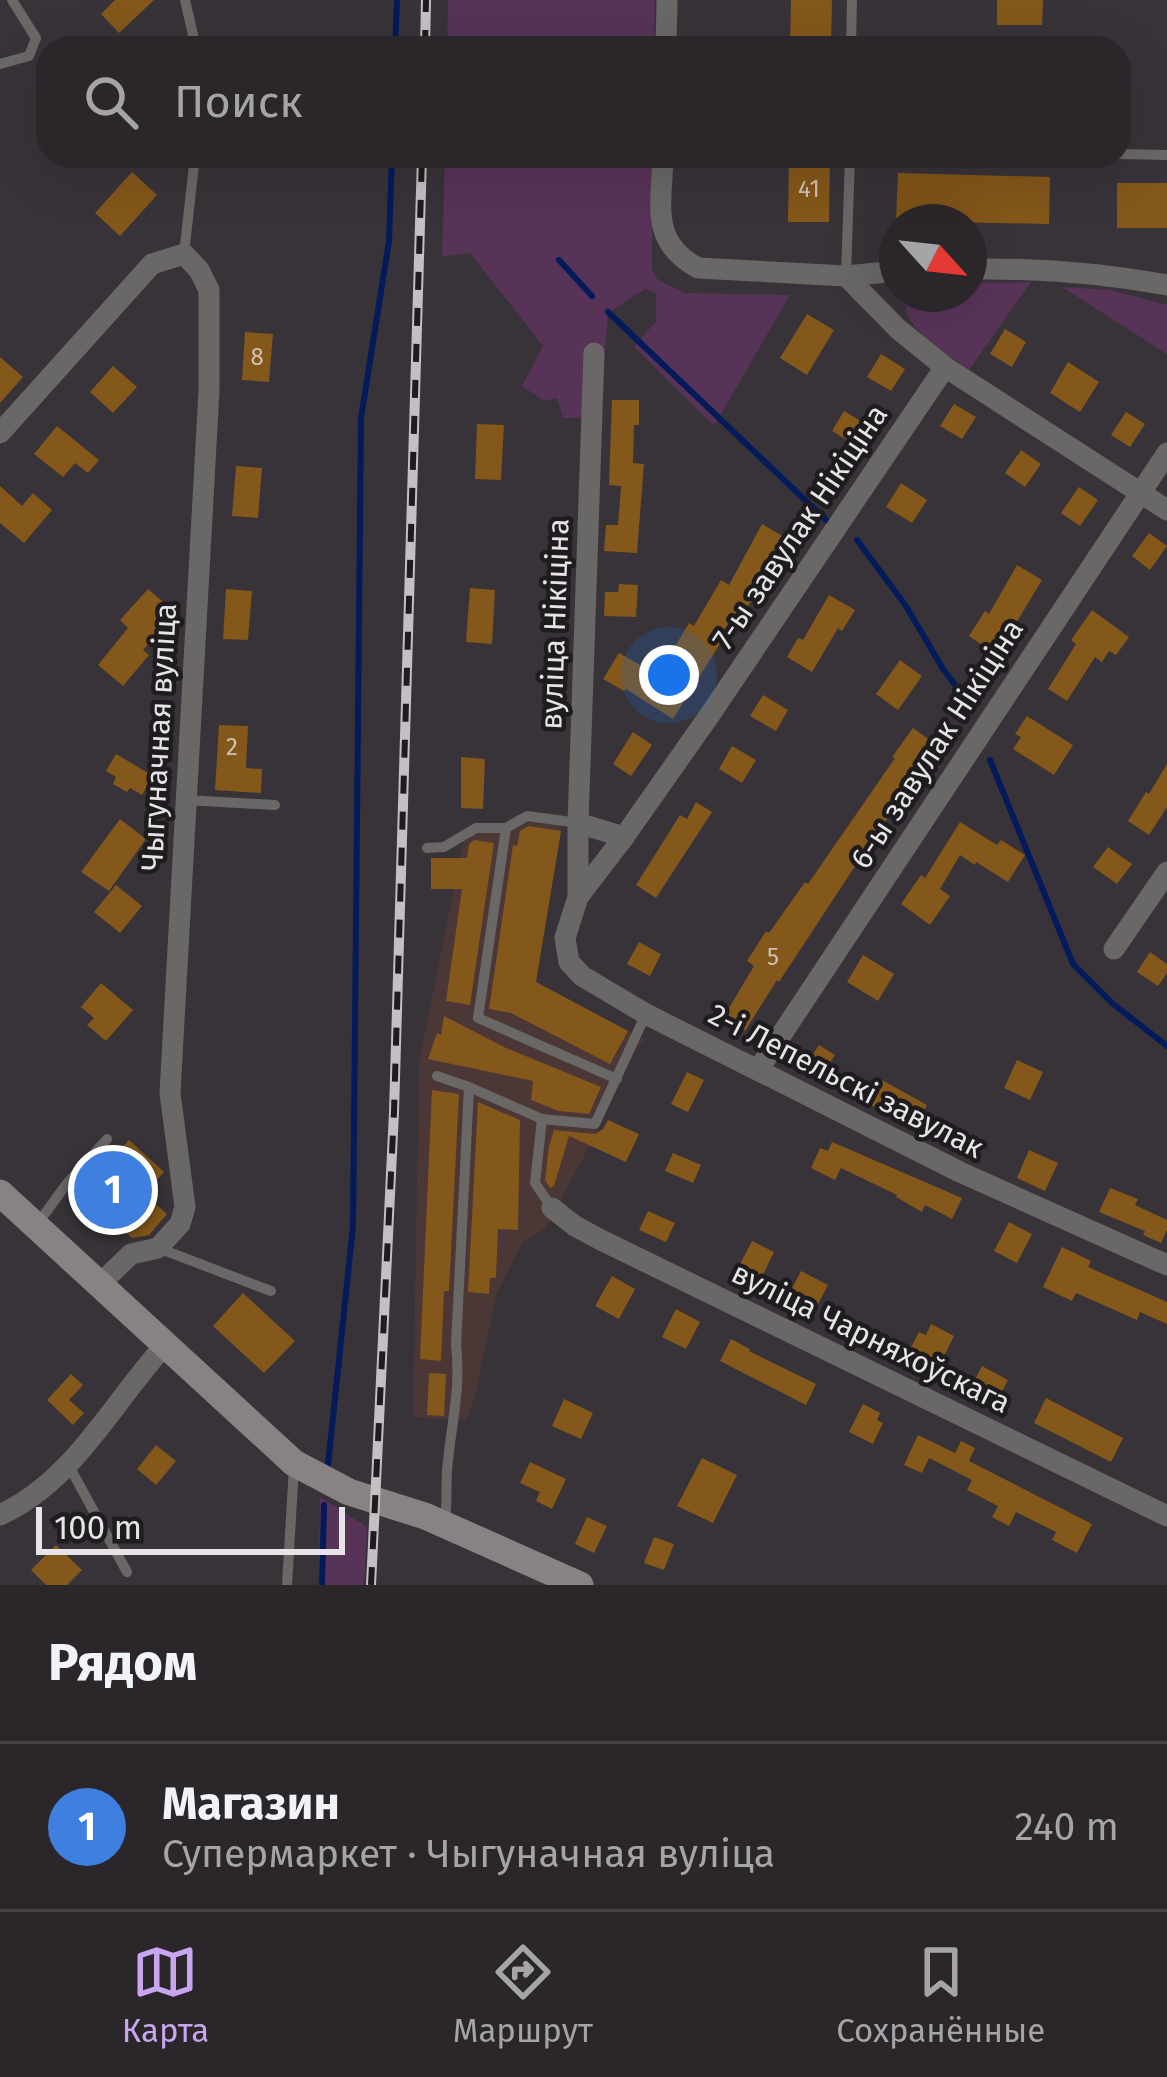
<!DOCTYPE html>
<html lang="ru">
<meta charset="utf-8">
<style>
body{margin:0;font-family:"Fira Sans",sans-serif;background:#322e32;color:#f1f3f6}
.compass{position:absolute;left:879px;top:204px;width:108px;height:108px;border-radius:50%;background:#2a262a;box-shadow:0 12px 48px #0002;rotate:117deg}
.scale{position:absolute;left:36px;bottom:30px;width:309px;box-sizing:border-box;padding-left:12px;border:6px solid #e7e4e7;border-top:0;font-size:33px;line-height:42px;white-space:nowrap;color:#e7e4e7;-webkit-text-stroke:9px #1e1c1e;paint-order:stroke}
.you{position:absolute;left:669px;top:675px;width:42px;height:42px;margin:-30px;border:9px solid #fff;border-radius:50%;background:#1a73e8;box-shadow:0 0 0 18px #1a73e833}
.badge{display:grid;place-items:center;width:78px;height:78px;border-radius:50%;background:#c8a6ef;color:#fff;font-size:39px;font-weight:700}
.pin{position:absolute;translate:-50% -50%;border:6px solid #fff;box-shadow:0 3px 12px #0006}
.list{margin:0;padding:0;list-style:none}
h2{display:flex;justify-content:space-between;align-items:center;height:156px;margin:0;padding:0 48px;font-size:51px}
h2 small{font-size:39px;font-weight:400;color:#a5a5a8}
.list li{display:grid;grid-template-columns:78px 1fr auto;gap:36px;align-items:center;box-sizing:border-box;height:168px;padding:0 48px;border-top:3px solid #464347}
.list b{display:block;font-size:45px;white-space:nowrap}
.list p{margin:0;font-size:39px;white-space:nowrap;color:#a5a5a8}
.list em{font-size:39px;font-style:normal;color:#a5a5a8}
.icon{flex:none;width:66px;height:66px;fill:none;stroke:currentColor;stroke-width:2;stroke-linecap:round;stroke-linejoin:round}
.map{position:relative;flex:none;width:1167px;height:1585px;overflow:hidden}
.search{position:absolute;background:#2a262a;box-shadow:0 12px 48px #0002;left:36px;right:36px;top:36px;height:132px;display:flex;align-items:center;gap:30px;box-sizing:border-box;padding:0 42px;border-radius:36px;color:#a5a5a8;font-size:45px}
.sheet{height:324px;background:#2a262a}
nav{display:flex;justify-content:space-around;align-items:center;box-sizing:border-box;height:168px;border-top:3px solid #464347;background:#2a262a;font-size:33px;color:#a5a5a8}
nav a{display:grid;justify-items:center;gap:6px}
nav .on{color:#c8a6ef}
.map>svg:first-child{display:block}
</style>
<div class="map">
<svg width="1167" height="1585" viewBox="0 0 1167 1585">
<rect width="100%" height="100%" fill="#383338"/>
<path fill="#4b3735" d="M525 812 564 814 536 982 644 1039 635 1051 590 1145 545 1229 523 1242 496 1296 476 1392 466 1421 413 1417 419 1062 466 827 501 824Z"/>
<g fill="#573357">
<path d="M448 0H655L654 48H447Z"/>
<path d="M445 156H652V270L658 280 684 293 790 295 714 426 634 347 656 321V293L645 289 608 313 602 388 583 418H563L557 398 544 401 522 386 543 346 470 253 442 256Z"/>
<path d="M1031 282 969 370C944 351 900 330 905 294H969V283Z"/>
<path d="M1062 287 1110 290 1167 305V354Z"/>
<path d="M320 1497 367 1527 364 1585H319Z"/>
</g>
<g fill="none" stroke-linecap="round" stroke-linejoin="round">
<g stroke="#031b5b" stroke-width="6">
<path d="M395 48 397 0"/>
<path d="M559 260 592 296"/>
<path d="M608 312 826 520"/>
<path d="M857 540 906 606 943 669 972 707"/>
<path d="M990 760 1073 964 1112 1003 1167 1046"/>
<path d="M328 1465 353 1226 361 418 389 241 392 156"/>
<path d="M322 1585 324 1505"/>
</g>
</g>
<g fill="#84571a">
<path d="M115 0H154L119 33 101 14Z"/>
<path d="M791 0H832L831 48H790Z"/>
<path d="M997 0H1043L1042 25H997Z"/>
<path d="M789 156H830L829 222H788Z"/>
<path d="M132 172 157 195 120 236 95 213Z"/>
<path d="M898 173 1050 177 1049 224 896 221Z"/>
<rect x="1117" y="183" width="50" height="45"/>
<path d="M807 314 834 330 807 375 780 358Z"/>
<path d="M1005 329 1026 342 1012 367 990 354Z"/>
<path d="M245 332 273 334 269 382 242 380Z"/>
<path d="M881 354 905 369 891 391 867 377Z"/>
<path d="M0 357 23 377 0 403Z"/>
<path d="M1068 362 1099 382 1080 412 1050 393Z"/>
<path d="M113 366 137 387 113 413 90 392Z"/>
<path d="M612 400H639V425H634L633 463 644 464 637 553 604 551 606 525H618L621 486 609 485Z"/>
<path d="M954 404 976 417 962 439 940 426Z"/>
<path d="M844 411 867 425 855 445 832 431Z"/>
<path d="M1126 412 1145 424 1130 447 1111 435Z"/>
<path d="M477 424 504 425 501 480 475 479Z"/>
<path d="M57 426 99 460 88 473 75 463 63 477 34 454Z"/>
<path d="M1021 450 1041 464 1025 487 1005 473Z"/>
<path d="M236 466 262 468 258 518 232 516Z"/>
<path d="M901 483 927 500 912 523 886 507Z"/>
<path d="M0 486 22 506 33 493 52 510 24 543 0 523Z"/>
<path d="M1079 487 1098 500 1080 526 1061 513Z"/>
<path d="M762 524 791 541 776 567 772 565 740 620 736 618 673 719 626 689 624 691 603 679 619 653 654 673 656 670 659 673 689 623 694 626 721 580 729 585Z"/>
<path d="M1149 533 1167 546 1150 570 1132 556Z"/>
<path d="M1017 565 1042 580 997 655 969 636 985 611 989 614Z"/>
<path d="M619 584 638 585 636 617 604 616 605 592H618Z"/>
<path d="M470 588 495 590 492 644 466 642Z"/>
<path d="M148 589 176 613 143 650 149 655 123 686 98 665 128 628 120 620Z"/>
<path d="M226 589 252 591 248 640 223 639Z"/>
<path d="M829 595 855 610 842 631 838 628 812 672 787 657 798 638 803 640Z"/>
<path d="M1092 610 1129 637 1116 655 1109 651 1102 662 1095 657 1067 701 1048 689 1076 644 1071 640Z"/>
<path d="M900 660 922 676 898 710 876 694Z"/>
<path d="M763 695 788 710 776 731 750 716Z"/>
<path d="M1027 716 1073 745 1054 775 1013 749 1021 737 1015 734Z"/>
<path d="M219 725 248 726 246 768 262 769 261 793 215 790Z"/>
<path d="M913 728 938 746 865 851 779 982 777 980 745 1031 723 1018 754 966 747 961 766 931 769 933 805 882 808 884 895 758 892 757Z"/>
<path d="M633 732 652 745 631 776 613 764Z"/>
<path d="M732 746 756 760 742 783 719 769Z"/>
<path d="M116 754 153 776 142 795 130 788 127 792 113 784 116 777 106 771Z"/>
<path d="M461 757 485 759 483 809 461 808Z"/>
<path d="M1167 764V807L1149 835 1128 821 1146 792 1149 794Z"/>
<path d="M696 802 712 812 656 898 636 885 680 815 687 819Z"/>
<path d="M120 819 146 839 109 891 81 872Z"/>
<path d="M960 822 997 845 1001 840 1025 855 1008 882 976 862 975 865 960 855 940 889 950 896 930 925 901 904 921 875 925 878Z"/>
<path d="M529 826 561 831 536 982 628 1031 610 1064 511 1013 489 1009 513 845 517 846 520 831Z"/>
<path d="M474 840 494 843 470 1005 446 1001 462 889H431V858H467L469 844Z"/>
<path d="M1108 847 1132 864 1117 884 1093 867Z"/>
<path d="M116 885 142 906 120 933 94 912Z"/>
<path d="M639 942 661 954 650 976 627 964Z"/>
<path d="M1150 952 1167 964V973L1158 986 1137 972Z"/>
<path d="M863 955 894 974 878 1001 847 982Z"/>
<path d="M101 983 133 1010 106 1041 87 1025 94 1018 81 1007Z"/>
<path d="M444 1016 504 1047 601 1087 589 1114 559 1111 531 1100 533 1081 428 1059 437 1033 441 1035Z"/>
<path d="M819 1045 835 1055 819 1079 803 1069Z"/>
<path d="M1017 1060 1043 1072 1030 1100 1004 1088Z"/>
<path d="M687 1072 704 1080 688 1112 671 1104Z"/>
<path d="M882 1080 927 1105 914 1129 869 1104Z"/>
<path d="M432 1090 459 1094 449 1291H444L441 1361 420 1359Z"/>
<path d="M478 1102 520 1120 518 1230 498 1229 496 1278H490L489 1294 468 1292Z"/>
<path d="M608 1120 639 1134 626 1162 569 1136 554 1186 550 1188 545 1180 549 1146 554 1130 595 1134 603 1129Z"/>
<path d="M129 1140 164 1172 144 1194 167 1214 149 1235 132 1238 75 1188 103 1158 108 1163Z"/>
<path d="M832 1142 962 1198 952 1219 925 1205 922 1212 896 1197 897 1195 841 1168 835 1180 811 1168 820 1148 828 1151Z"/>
<path d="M1029 1150 1058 1163 1045 1191 1017 1178Z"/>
<path d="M673 1153 701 1165 693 1183 665 1171Z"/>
<path d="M1110 1188 1138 1199 1135 1205 1167 1220V1230L1161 1243 1143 1235 1145 1231 1099 1212Z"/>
<path d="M648 1211 675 1223 666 1242 639 1230Z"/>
<path d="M1009 1222 1032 1234 1017 1263 994 1251Z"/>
<path d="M752 1241 774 1252 760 1281 737 1270Z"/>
<path d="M1062 1247 1091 1261 1088 1267 1167 1302V1324L1140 1312 1137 1320 1076 1293 1072 1301 1043 1287Z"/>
<path d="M801 1271 828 1285 815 1310 788 1296Z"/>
<path d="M612 1276 635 1289 619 1319 595 1306Z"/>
<path d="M243 1293 295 1341 264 1373 213 1326Z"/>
<path d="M676 1309 700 1322 686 1349 662 1337Z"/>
<path d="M931 1324 954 1336 935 1374 905 1359 919 1332 926 1335Z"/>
<path d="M731 1339 750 1349 749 1351 816 1384 806 1405 720 1361Z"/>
<path d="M982 1366 1008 1380 996 1403 970 1389Z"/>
<path d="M429 1373 446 1374 444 1416 427 1415Z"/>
<path d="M71 1374 83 1385 69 1400 84 1413 73 1425 47 1400Z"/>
<path d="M1046 1398 1123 1438 1111 1462 1034 1423Z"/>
<path d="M564 1399 593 1413 581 1439 552 1426Z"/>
<path d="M863 1404 880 1413 877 1420 883 1423 873 1444 849 1432Z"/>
<path d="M918 1435 955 1453 961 1441 975 1448 969 1461 1092 1524 1077 1553 1052 1540 1056 1532 1016 1512 1009 1526 992 1517 998 1506 967 1490 972 1480 929 1458 922 1473 904 1465Z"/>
<path d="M156 1445 176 1461 156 1485 137 1469Z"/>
<path d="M702 1458 737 1475 713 1523 677 1506Z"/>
<path d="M530 1462 566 1479 552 1509 536 1501 540 1492 520 1483Z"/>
<path d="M587 1517 607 1526 594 1553 575 1544Z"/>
<path d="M654 1537 674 1544 664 1570 644 1563Z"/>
<path d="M56 1545 82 1570 67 1585H46L31 1570Z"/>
</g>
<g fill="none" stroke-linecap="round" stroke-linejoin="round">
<g stroke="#6a6767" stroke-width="10">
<path d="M185 0 196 48"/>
<path d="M851 48 852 0"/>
<path d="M0 64 29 56 36 38 12 0"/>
<path d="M1119 154 1167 155"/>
<path d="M184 254 195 156"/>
<path d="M846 276 850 156"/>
<path d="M185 800 275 805"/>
<path d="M578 823 527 816 506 828 478 1018 617 1079"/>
<path d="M427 848 444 847 476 828H506"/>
<path d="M437 1076 469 1087 542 1119 595 1124 646 1014"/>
<path d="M542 1119 535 1183 552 1208"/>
<path d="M38 1223 68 1182 107 1139"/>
<path d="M158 1248 271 1291"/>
<path d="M69 1466 127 1572"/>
<path d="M445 1519C448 1499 445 1481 448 1461 452 1420 461 1388 456 1345L469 1087"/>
<path d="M287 1585 294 1467"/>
</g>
<g stroke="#6a6767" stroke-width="21">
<path d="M666 48 667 0"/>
<path d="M663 156C662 205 649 241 698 268L846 276 897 271"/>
<path d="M969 269C1036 268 1101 273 1167 285"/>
<path d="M846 276 898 329 945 367 1167 510"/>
<path d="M945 367 709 716 624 837 578 897 565 938 569 962 582 976 646 1014 960 1172 1167 1265"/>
<path d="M0 433 152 264 184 254 199 270 209 290V391L170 1093 185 1207 180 1224 158 1248 131 1254 99 1285"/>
<path d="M578 823 624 837"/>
<path d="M578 897V823L594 353"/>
<path d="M1114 949 1167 872"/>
<path d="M758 1070 1167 453"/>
<path d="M552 1208 575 1226 601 1240 1167 1516"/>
<path d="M0 1515C74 1481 112 1403 165 1345"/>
</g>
<path stroke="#888283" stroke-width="27" d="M0 1193 294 1463 349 1492 425 1516 580 1585"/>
<defs>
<g id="rail">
<path d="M425 48 426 0"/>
<path d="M371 1585 394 1112 422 156"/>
</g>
</defs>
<use href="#rail" stroke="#c3c0c3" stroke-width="10"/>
<use href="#rail" stroke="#1e1c1e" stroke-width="6" stroke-dasharray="18" stroke-linecap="butt"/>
</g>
<g text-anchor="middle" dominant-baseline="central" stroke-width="9" stroke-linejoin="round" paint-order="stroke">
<g font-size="24" fill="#cec1b4">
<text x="809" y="189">41</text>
<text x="257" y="357">8</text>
<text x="232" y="747">2</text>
<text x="773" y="957">5</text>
</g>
<g font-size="30" fill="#e7e4e7" stroke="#1e1c1e">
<text transform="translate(800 527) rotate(-56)">7-ы завулак Нікіціна</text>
<text transform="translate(555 624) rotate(-88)">вуліца Нікіціна</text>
<text transform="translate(159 737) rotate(-87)">Чыгуначная вуліца</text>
<text transform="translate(937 744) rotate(-57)">6-ы завулак Нікіціна</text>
<text transform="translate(846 1081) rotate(27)">2-і Лепельскі завулак</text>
<text transform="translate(871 1338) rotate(26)">вуліца Чарняхоўскага</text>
</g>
</g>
</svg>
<svg class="compass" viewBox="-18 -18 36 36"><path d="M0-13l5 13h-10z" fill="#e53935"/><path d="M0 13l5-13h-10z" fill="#a5a5a8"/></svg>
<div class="scale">100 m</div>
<div class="you"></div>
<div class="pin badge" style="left:113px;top:1190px;background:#3f7fe0">1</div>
<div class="search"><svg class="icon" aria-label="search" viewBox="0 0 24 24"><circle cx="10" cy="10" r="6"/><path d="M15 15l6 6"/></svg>Поиск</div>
</div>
<section class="sheet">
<h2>Рядом<small></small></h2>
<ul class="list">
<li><span class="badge" style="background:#3f7fe0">1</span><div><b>Магазин</b><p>Супермаркет · Чыгуначная вуліца</p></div><em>240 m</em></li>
</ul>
</section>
<nav>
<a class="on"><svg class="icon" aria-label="map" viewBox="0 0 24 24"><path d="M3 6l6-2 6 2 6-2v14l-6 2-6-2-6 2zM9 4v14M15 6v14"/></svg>Карта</a>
<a><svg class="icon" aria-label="directions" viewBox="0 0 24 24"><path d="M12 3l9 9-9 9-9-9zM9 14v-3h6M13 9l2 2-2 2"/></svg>Маршрут</a>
<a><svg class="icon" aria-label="saved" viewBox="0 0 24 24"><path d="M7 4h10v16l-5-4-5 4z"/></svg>Сохранённые</a>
</nav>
